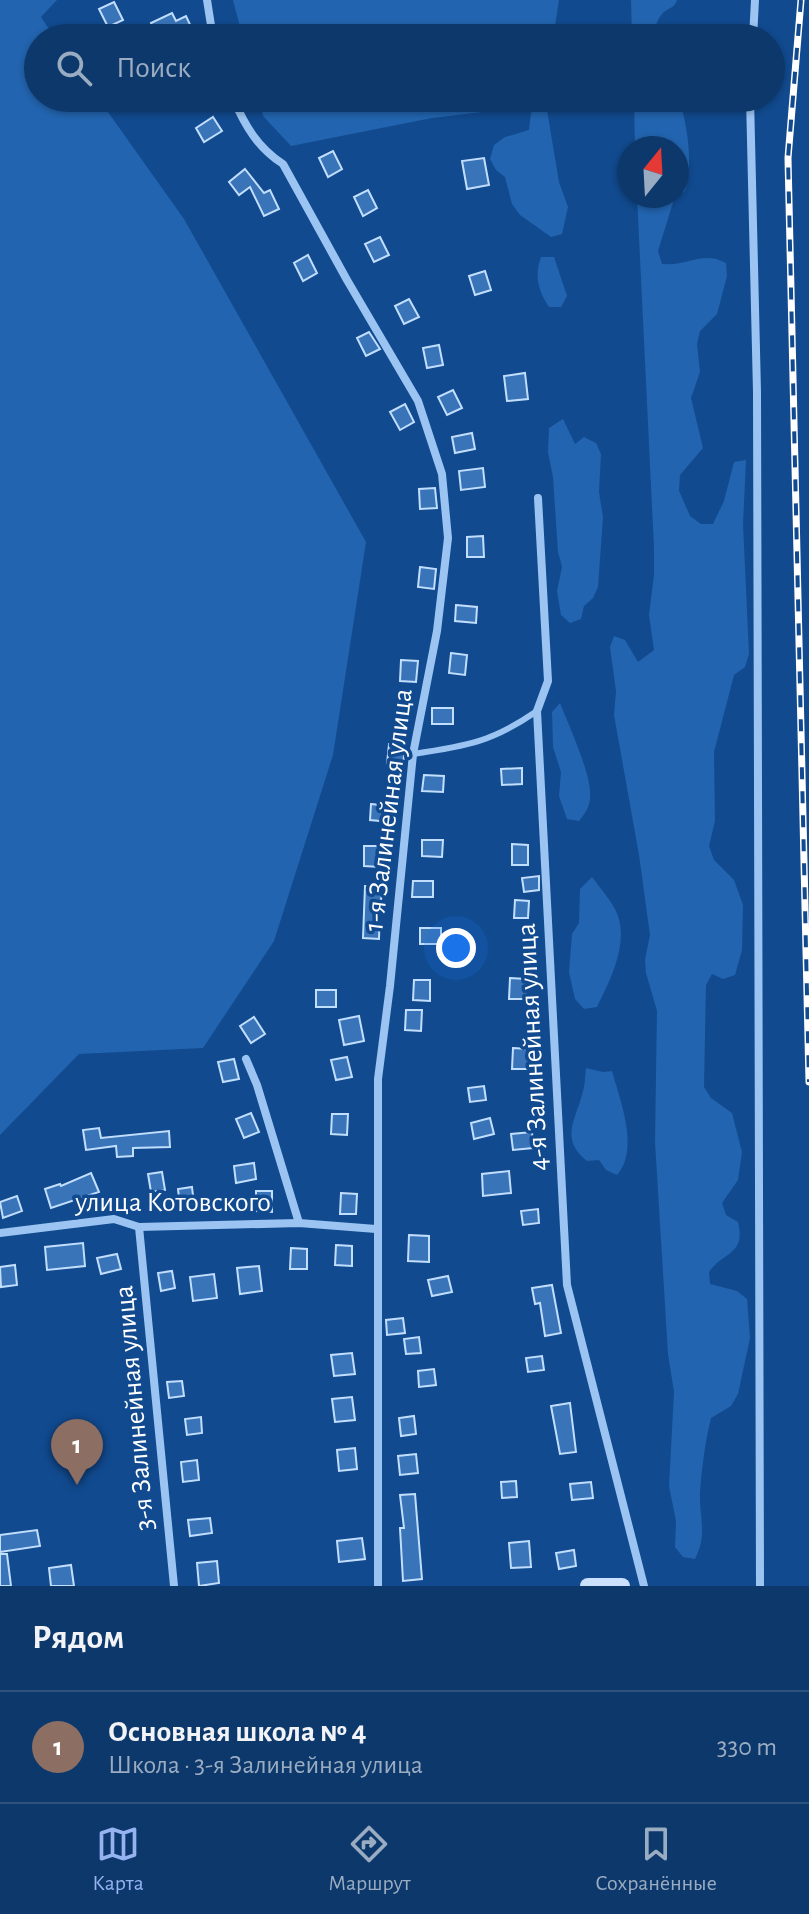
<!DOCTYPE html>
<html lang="ru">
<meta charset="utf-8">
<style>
body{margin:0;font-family:"Alegreya Sans",sans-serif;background:#1b4373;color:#f1f3f6}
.compass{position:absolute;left:617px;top:136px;width:72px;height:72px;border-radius:50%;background:#0d386b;box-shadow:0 2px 6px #0004;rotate:18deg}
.you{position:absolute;left:456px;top:948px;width:28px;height:28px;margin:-20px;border:6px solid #fff;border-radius:50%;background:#1a73e8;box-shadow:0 0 0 12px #1a73e833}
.badge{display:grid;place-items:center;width:52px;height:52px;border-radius:50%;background:#95b2f1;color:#fff;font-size:26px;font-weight:700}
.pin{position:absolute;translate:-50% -66px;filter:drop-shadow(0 2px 4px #0008)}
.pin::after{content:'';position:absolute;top:42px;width:28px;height:24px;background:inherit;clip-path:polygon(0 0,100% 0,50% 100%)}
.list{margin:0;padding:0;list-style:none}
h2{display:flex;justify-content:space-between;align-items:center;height:104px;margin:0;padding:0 32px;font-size:34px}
h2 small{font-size:26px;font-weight:400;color:#9aacc1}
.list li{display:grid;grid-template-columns:52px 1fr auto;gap:24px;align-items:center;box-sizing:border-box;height:112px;padding:0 32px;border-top:2px solid #2d527e}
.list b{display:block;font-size:30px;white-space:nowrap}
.list p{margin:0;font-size:26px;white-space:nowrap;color:#9aacc1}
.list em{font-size:26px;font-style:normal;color:#9aacc1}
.icon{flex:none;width:44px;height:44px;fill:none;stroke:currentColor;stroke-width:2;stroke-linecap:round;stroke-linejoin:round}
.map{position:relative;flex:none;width:809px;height:1586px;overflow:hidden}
.search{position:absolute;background:#0d386b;box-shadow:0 2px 6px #0004;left:24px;right:24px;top:24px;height:88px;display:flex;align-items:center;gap:20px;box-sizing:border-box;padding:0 28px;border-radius:44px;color:#9aacc1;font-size:30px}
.sheet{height:216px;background:#0d386b}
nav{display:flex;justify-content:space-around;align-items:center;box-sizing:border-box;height:112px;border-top:2px solid #2d527e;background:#0d386b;font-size:22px;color:#9aacc1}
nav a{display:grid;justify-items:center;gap:4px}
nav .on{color:#95b2f1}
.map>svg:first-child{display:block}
</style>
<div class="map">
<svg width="809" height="1586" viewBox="0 0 809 1586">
<rect width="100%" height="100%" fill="#114a8f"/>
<g fill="#2264af">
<path d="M0 0H57L41 17 55 38H38V98H98L184 219 366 542 333 755 274 941 203 1048 79 1054 0 1135Z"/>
<path d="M233 0H559L553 38H243Z"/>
<path d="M631 0H677C674 9 669 7 663 13 656 20 655 29 653 38H632Z"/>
<path d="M259 98H532V106L432 118 291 146 263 116Z"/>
<path d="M545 98 559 182 568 207 562 234 551 237 520 215 512 204 505 177 496 170 490 159 494 145 505 137 529 130 531 113Z"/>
<path d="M634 98H650V105L660 112 670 104 682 108C688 134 693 164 685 191L677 195V148H635Z"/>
<path d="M637 196H675L658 251 662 264C687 267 702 250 726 263L727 276 717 314 700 331 697 344 700 372 691 398 703 448 680 475 679 491 690 516 701 524H713L724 501 734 462 746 460 743 524 749 654 745 667 734 675 714 752 715 821 709 846 714 860 734 880 743 905 742 950 735 975 723 979 712 974 706 985 704 1087 711 1098 732 1113 742 1152 738 1180 722 1203 726 1215 738 1222C746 1255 724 1251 709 1272L710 1284 737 1291 747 1299 750 1338 738 1394 731 1406 711 1418C705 1442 702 1467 700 1492 699 1519 708 1533 695 1559L683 1557 675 1547 676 1521 669 1486 674 1392 668 1354 655 1142 657 1011 646 973 645 960 650 935 639 855 614 715 616 691 610 647 614 636 625 640 638 662 654 650 649 615 654 575V548Z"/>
<path d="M541 257H554L567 296 561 307H549C538 291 534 275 541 257Z"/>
<path d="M563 419 575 444 584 437 596 443 601 454 599 492 603 517 598 587 593 598 584 606 581 619 570 623 561 615 557 591 562 567 558 552 553 477 548 452 549 428Z"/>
<path d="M560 703C569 726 593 777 590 799 589 808 585 813 579 821L567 819 559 796 561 772 553 747 552 712Z"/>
<path d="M592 877C600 888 609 898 615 909 631 939 611 979 597 1007L584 1009 575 999 569 972 572 934 579 923 580 889Z"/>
<path d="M586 1068 603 1072 612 1071C620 1100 640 1150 617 1175L606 1170 599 1160 587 1161C560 1139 575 1121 582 1095 585 1086 585 1077 586 1068Z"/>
</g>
<g fill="#3974b9" stroke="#c2defd" stroke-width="2">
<path d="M114 2 123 20 108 27 99 9Z"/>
<path d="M172 13 176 21 186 16 194 33 184 38H141L155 31 151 23Z"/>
<path d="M458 98H478L480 109 460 111Z"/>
<path d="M213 117 222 131 204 142 196 128Z"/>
<path d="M333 151 342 169 328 177 319 158Z"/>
<path d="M484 158 489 185 467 189 462 161Z"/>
<path d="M245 169 264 193 270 190 279 209 264 216 250 187 239 195 229 182Z"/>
<path d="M368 190 377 208 363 216 354 197Z"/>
<path d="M380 237 389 255 374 262 365 244Z"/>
<path d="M308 255 317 273 303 281 294 263Z"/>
<path d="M485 271 491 290 475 295 469 276Z"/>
<path d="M409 299 419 317 404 324 395 306Z"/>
<path d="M369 332 380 349 366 356 357 338Z"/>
<path d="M439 345 443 365 427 368 423 348Z"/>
<path d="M525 373 528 399 507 401 504 376Z"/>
<path d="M453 390 462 408 447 415 438 397Z"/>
<path d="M405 404 414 422 400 430 390 412Z"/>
<path d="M472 433 475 449 455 453 452 437Z"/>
<path d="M483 468 485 487 461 490 459 471Z"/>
<path d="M435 488 437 508 420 509 419 489Z"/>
<path d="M483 536 484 557H467V537Z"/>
<path d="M420 567 436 569 434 589 418 587Z"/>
<path d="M456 605 477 607 476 623 455 621Z"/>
<path d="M451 653 467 655 465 675 449 673Z"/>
<path d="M401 660 418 661 416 682 400 681Z"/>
<rect x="432" y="708" width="21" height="16"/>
<path d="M389 744 405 746 403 766 387 764Z"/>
<path d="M522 768V784L502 785 501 769Z"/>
<path d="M424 775 444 776 443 792 422 791Z"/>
<path d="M371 804 391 806 390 822 370 820Z"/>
<path d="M422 840H443L442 857 422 856Z"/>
<path d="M512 844 528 845V865H512Z"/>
<path d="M364 846H381L380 867 364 866Z"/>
<path d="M539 876V890L524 892 522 878Z"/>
<path d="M413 881H433V897H412Z"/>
<path d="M365 886 384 888 380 903 379 939 363 938Z"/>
<path d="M515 900 529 901 528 918H514Z"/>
<rect x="420" y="928" width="21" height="16"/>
<path d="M510 978 526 979 525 999H509Z"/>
<path d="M414 980H430V1001L413 1000Z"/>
<rect x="316" y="990" width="20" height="17"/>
<path d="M406 1010H422L421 1031 405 1030Z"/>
<path d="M359 1016 364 1041 344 1045 339 1020Z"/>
<path d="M254 1017 265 1034 251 1043 240 1026Z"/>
<path d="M513 1048 529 1049 528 1069H512Z"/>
<path d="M347 1057 352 1077 336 1080 331 1060Z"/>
<path d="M234 1059 239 1079 223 1082 218 1062Z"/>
<path d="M484 1086 486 1100 470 1102 468 1088Z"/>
<path d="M251 1113 259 1132 244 1138 236 1119Z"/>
<path d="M332 1114H348L347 1135 331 1134Z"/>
<path d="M490 1118 494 1134 474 1139 471 1123Z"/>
<path d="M99 1128 101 1138 169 1131 170 1147 133 1148V1156L117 1157 116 1146 86 1150 83 1130Z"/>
<path d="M532 1132 533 1148 513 1150 511 1134Z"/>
<path d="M254 1163 256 1179 236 1183 234 1166Z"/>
<path d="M509 1171 511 1193 483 1196 482 1174Z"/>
<path d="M162 1172 165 1190 151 1192 148 1174Z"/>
<path d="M91 1173 99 1192 51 1208 45 1189 60 1184 61 1186Z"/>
<path d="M192 1187 194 1204 180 1207 178 1189Z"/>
<path d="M256 1191H272V1212L256 1211Z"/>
<path d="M341 1193 357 1194 356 1214H340Z"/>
<path d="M17 1196 22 1211 3 1218 0 1202Z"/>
<path d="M538 1209 539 1223 523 1225 521 1211Z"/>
<path d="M409 1235 429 1236V1262L408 1261Z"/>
<path d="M83 1243 85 1266 47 1270 45 1247Z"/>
<path d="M336 1245 352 1246V1266L335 1265Z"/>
<path d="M291 1248 307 1249V1269H290Z"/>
<path d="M117 1254 121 1269 101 1274 97 1258Z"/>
<path d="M15 1265 17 1285 1 1287 0 1267Z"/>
<path d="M259 1266 262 1291 240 1294 237 1268Z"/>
<path d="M172 1271 175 1288 161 1291 158 1273Z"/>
<path d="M214 1274 217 1298 193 1301 190 1277Z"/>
<path d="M448 1276 452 1292 432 1296 428 1280Z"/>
<path d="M552 1285 561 1333 545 1336 540 1303 535 1304 532 1288Z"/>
<path d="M403 1318 405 1333 387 1335 386 1320Z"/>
<path d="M419 1337 421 1353 406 1354 404 1339Z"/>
<path d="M352 1353 355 1374 334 1376 331 1355Z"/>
<path d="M542 1356 544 1370 528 1372 526 1358Z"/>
<path d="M434 1369 436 1385 419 1387 418 1371Z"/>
<path d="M182 1381 184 1396 169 1398 167 1382Z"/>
<path d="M352 1397 355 1420 335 1422 332 1399Z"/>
<path d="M570 1403 576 1452 560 1454 551 1406Z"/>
<path d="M414 1416 416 1434 401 1436 399 1418Z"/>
<path d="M201 1417 202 1433 187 1435 185 1419Z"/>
<path d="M355 1448 357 1469 339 1471 337 1450Z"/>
<path d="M416 1454 418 1473 400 1475 398 1456Z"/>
<path d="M197 1460 199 1480 183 1482 181 1462Z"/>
<path d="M516 1481 517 1497 502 1498 501 1482Z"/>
<path d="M591 1482 593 1498 572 1500 570 1484Z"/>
<path d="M415 1494 422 1579 403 1581 400 1528H404L400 1495Z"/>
<path d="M210 1518 212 1533 190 1536 188 1520Z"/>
<path d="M37 1530 40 1546 0 1552V1535Z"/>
<path d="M362 1538 365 1559 339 1562 337 1541Z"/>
<path d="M529 1541 531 1567 511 1568 509 1543Z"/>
<path d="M574 1550 576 1566 559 1569 556 1553Z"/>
<path d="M0 1554H7L11 1586H0Z"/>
<path d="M217 1561 219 1583 199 1586 197 1563Z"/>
<path d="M71 1565 74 1586H51L49 1568Z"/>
</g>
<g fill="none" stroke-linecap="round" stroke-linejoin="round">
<path stroke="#9bc4f2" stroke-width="6" d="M413 754C467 746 492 742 537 711"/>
<g stroke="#9bc4f2" stroke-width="8">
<path d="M207 0 213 38"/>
<path d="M753 38 755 0"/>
<path d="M233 98C245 126 258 148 283 164L347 280 418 401 442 474 448 538 437 631 413 754 390 986 378 1079V1586"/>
<path d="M750 98 757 392 760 1586"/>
<path d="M538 498 548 681 537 711 567 1285 644 1586"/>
<path d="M246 1059 257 1085 299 1223"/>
<path d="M139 1227 174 1586"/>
<path d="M0 1233 114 1219 139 1227 299 1223 376 1229"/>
</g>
<path stroke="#cae0fc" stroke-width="16" d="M588 1586H622"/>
<defs>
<path id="rail" d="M801 0 788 158 809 1082"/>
</defs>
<use href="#rail" stroke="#fff" stroke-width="7"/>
<use href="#rail" stroke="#114a8f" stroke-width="4" stroke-dasharray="12" stroke-linecap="butt"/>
</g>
<g text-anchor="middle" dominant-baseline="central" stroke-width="7" stroke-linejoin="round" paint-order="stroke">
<g font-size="28" fill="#fff" stroke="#114a8f">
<text transform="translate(389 810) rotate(-83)">1-я Залинейная улица</text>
<text transform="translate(533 1047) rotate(-93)">4-я Залинейная улица</text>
<text x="173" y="1203">улица Котовского</text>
<text transform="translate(135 1408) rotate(-95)">3-я Залинейная улица</text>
</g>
</g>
</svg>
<svg class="compass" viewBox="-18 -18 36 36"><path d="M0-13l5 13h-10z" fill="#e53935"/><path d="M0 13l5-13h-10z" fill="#9aacc1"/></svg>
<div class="you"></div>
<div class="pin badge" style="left:77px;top:1485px;background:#8d6e63">1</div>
<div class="search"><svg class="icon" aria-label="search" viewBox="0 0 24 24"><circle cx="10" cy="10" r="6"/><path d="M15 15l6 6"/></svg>Поиск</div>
</div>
<section class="sheet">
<h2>Рядом<small></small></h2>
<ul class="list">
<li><span class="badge" style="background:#8d6e63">1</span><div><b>Основная школа № 4</b><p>Школа · 3-я Залинейная улица</p></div><em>330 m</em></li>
</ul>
</section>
<nav>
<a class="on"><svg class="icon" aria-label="map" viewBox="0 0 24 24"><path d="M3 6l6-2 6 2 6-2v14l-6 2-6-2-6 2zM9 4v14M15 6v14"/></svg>Карта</a>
<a><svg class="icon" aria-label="directions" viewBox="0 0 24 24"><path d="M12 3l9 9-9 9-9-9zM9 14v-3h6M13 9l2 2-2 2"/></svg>Маршрут</a>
<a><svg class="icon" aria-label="saved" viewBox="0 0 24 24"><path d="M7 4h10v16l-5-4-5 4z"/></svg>Сохранённые</a>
</nav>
